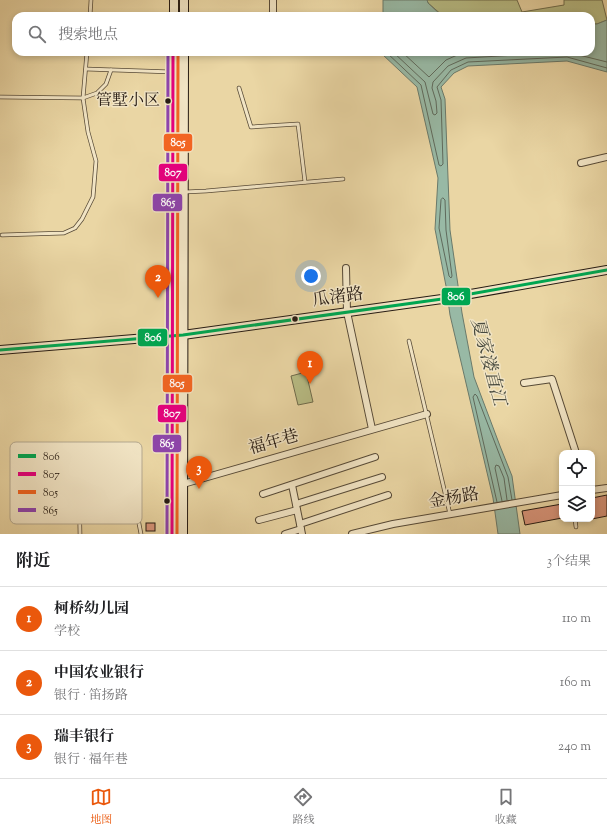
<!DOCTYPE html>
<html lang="zh">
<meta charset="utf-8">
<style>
body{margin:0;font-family:"Sorts Mill Goudy","Noto Serif SC",serif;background:#f2f2f2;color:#202124}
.controls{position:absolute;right:12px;bottom:12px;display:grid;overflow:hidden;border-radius:8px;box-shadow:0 2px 6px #0003}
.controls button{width:36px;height:36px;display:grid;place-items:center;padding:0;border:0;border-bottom:1px solid #e0e0e0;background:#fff;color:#202124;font:20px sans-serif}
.you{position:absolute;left:311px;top:276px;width:14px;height:14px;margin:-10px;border:3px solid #fff;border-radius:50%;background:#1a73e8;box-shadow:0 0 0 6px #1a73e833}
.badge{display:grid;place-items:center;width:26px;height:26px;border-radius:50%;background:#ea580c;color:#fff;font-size:13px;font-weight:700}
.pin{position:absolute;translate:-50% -33px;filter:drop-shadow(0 1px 2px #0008)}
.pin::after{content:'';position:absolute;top:21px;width:14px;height:12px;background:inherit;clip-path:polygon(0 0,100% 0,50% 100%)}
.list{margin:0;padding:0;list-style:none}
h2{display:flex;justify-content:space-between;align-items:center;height:52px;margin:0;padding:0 16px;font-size:17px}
h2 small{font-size:13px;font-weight:400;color:#757577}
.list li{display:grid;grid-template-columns:26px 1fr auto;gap:12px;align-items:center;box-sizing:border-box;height:64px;padding:0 16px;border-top:1px solid #e0e0e0}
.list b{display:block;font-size:15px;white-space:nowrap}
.list p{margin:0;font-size:13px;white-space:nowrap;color:#757577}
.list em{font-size:13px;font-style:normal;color:#757577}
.icon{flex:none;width:22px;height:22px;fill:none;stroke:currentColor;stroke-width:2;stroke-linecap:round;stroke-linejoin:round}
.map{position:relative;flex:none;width:607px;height:534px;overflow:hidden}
.search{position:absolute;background:#fff;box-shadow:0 2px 6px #0003;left:12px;right:12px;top:12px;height:44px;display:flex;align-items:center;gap:10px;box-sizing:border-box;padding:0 14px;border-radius:12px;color:#757577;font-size:15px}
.sheet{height:244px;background:#fff}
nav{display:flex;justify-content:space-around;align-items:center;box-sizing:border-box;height:56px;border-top:1px solid #e0e0e0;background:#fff;font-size:11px;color:#757577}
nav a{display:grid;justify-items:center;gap:2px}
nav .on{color:#ea580c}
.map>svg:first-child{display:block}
</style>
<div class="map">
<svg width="607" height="534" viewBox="0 0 607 534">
<rect width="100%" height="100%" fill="#ead6a4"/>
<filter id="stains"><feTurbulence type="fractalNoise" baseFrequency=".005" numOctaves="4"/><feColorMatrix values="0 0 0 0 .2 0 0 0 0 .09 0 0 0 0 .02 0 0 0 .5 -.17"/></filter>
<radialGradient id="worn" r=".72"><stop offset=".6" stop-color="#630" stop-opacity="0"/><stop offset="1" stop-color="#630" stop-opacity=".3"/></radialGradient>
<g fill="#b8bd85" stroke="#6f6c4c">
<path d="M427 0H517L522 12 564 5V0H602L607 20 597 24H591V16H443L428 3Z"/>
<path d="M306 372 313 402 298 405 291 376Z"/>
</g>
<g fill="#98b9a5" stroke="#6a7a6b">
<path d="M383 0H427L428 3 442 16H383Z"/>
<path d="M607 20V72L567 61 468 66 454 73 441 87 445 99 450 230 462 313 474 377 500 446 512 476 520 534H498L493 498 450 315 446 286 435 229 438 178 417 87 382 54 351 55 353 52H591V24H597Z"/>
</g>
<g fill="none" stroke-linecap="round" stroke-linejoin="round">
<g stroke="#5f6a5c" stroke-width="1">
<path d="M386 52 421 85 439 165 441 166 443 164 441 100 437 87 451 70 468 62 567 57 607 68"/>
<path d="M393 52 425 82 433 114 435 115 437 113 436 101 432 88 433 82 448 66 466 58 567 52 607 62"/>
<path d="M402 52 429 77 446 60 464 52"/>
<path d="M443 198 445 200 446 230 452 276 451 278 449 276 439 228 441 200Z"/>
<path d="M502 501 495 468 496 465 499 466 504 478 507 500"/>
<path d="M497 502 473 397 475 394 477 396 508 477 512 500"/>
</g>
</g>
<g fill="#da967c" stroke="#261b13">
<path d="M607 495V516L592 519V498Z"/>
<path d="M562 504V518L525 525 522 511Z"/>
<rect x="146" y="523" width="9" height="8"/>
</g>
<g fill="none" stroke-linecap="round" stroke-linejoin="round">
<defs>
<g id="lane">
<path d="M90 16 91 0"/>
<path d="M86 69 172 72"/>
<path d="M239 88 251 127 298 124 305 182"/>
<path d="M0 97 83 98 97 93 106 84 111 70"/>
<path d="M185 192 206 191 343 179"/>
<path d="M2 235 64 233 75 228 82 219 93 197 96 161 88 132 83 98 87 52"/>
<path d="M409 341 450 514"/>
<path d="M101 466 136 508 141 534"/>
<path d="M79 484 80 534"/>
<path d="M575 519 576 527"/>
</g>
<g id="street">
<path d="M273 0V16"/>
<path d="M581 163 607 157"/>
<path d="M346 268 347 312 372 429"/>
<path d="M524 383 552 379 576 453"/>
<path d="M183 484 427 414"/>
<path d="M292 485 302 534"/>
<path d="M592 490 607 488"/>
<path d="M263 494 375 457"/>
<path d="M296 504 382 477"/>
<path d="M259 520 297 510"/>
<path d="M300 524 388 495"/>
<path d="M285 534 301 529"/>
<path d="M352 534 393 524 562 495"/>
</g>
<g id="secondary">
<path d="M174 16V0"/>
<path d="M184 16V0"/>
<path d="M0 350 183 335 442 299 607 270"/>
<path d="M172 534 173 52"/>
<path d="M183 534 184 52"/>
</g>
</defs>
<use href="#lane" stroke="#574a37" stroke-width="4.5"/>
<use href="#street" stroke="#574a37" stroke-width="8"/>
<use href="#secondary" stroke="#261b13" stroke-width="10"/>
<use href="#lane" stroke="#f1e4c4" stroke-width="3"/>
<use href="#street" stroke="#f1e4c4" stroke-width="6"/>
<use href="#secondary" stroke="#f1e4c4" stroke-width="8"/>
<defs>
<path id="bus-1" d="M0 350 183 335 442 299 607 270"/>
<path id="bus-2" d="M172 534 173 52"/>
<path id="bus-3" d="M177 534 178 52"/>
<path id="bus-4" d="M167 534 168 52"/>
</defs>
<use href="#bus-1" stroke="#f1e4c4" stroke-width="6"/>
<use href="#bus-2" stroke="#f1e4c4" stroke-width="6"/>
<use href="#bus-3" stroke="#f1e4c4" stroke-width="6"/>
<use href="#bus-4" stroke="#f1e4c4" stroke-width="6"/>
<use href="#bus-1" stroke="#00a651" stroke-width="3"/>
<use href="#bus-2" stroke="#e5007d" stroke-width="3"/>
<use href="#bus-3" stroke="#f26522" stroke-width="3"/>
<use href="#bus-4" stroke="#8e44ad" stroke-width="3"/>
</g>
<g fill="#261b13" stroke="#f1e4c4" stroke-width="1.5">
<circle cx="168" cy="101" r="3.5"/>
<circle cx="295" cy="319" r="3.5"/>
<circle cx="167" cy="501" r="3.5"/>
</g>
<g text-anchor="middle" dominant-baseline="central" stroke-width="3" stroke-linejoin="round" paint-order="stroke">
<g font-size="16" fill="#261b13" stroke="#f1e4c4" text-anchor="end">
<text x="160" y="101">管墅小区</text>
</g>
<g font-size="17" fill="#261b13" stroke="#f1e4c4">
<text transform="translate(338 298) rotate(-8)">瓜渚路</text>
<text transform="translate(274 443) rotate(-16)">福年巷</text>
<text transform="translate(454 499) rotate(-10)">金杨路</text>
</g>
<g font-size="18" font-style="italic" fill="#484a3f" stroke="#f1e4c4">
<text transform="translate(487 362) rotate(75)">夏家溇直江</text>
</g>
</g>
<rect x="10" y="442" width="132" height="82" rx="6" fill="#f1e4c4" stroke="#b4a88f" stroke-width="1"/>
<rect x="18" y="454" width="18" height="4" fill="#00a651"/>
<rect x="18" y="472" width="18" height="4" fill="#e5007d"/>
<rect x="18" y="490" width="18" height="4" fill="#f26522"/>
<rect x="18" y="508" width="18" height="4" fill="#8e44ad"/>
<g font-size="11" fill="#261b13">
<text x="43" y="460">806</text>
<text x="43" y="478">807</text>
<text x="43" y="496">805</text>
<text x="43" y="514">865</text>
</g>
<g stroke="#f1e4c4" stroke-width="1.5">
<rect x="163" y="133" width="30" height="19" rx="4" fill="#f26522"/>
<rect x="158" y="163" width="30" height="19" rx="4" fill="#e5007d"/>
<rect x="152" y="193" width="31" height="19" rx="4" fill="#8e44ad"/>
<rect x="441" y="287" width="30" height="19" rx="4" fill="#00a651"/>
<rect x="137" y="328" width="31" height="19" rx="4" fill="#00a651"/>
<rect x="162" y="374" width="31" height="19" rx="4" fill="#f26522"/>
<rect x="157" y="404" width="30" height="19" rx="4" fill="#e5007d"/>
<rect x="152" y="434" width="30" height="19" rx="4" fill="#8e44ad"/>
</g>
<g font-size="11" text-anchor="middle" font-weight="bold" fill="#fff">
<text x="178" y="146">805</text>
<text x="173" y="176">807</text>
<text x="168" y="206">865</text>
<text x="456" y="300">806</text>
<text x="153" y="341">806</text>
<text x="177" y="387">805</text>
<text x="172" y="417">807</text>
<text x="167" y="447">865</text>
</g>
<rect width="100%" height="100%" filter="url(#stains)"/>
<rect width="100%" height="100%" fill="url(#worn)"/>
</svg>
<div class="controls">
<button><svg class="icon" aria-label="locate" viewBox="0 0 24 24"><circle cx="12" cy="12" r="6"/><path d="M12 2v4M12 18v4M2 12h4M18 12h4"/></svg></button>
<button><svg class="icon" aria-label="layers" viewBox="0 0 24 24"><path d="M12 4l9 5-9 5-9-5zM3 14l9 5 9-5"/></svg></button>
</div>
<div class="you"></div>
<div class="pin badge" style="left:310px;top:384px">1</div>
<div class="pin badge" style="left:158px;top:298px">2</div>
<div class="pin badge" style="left:199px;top:489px">3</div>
<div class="search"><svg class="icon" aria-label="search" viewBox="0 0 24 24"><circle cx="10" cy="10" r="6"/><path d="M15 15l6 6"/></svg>搜索地点</div>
</div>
<section class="sheet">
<h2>附近<small>3个结果</small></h2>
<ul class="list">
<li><span class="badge">1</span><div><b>柯桥幼儿园</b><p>学校</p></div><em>110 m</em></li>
<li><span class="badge">2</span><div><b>中国农业银行</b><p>银行 · 笛扬路</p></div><em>160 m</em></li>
<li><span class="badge">3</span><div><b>瑞丰银行</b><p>银行 · 福年巷</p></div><em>240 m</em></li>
</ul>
</section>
<nav>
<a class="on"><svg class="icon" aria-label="map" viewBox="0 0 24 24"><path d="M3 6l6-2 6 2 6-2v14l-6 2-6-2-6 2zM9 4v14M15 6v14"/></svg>地图</a>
<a><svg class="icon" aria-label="directions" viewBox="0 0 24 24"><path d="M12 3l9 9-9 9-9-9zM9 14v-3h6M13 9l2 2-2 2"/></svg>路线</a>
<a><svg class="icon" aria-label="saved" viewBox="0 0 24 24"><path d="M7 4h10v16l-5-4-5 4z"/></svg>收藏</a>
</nav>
